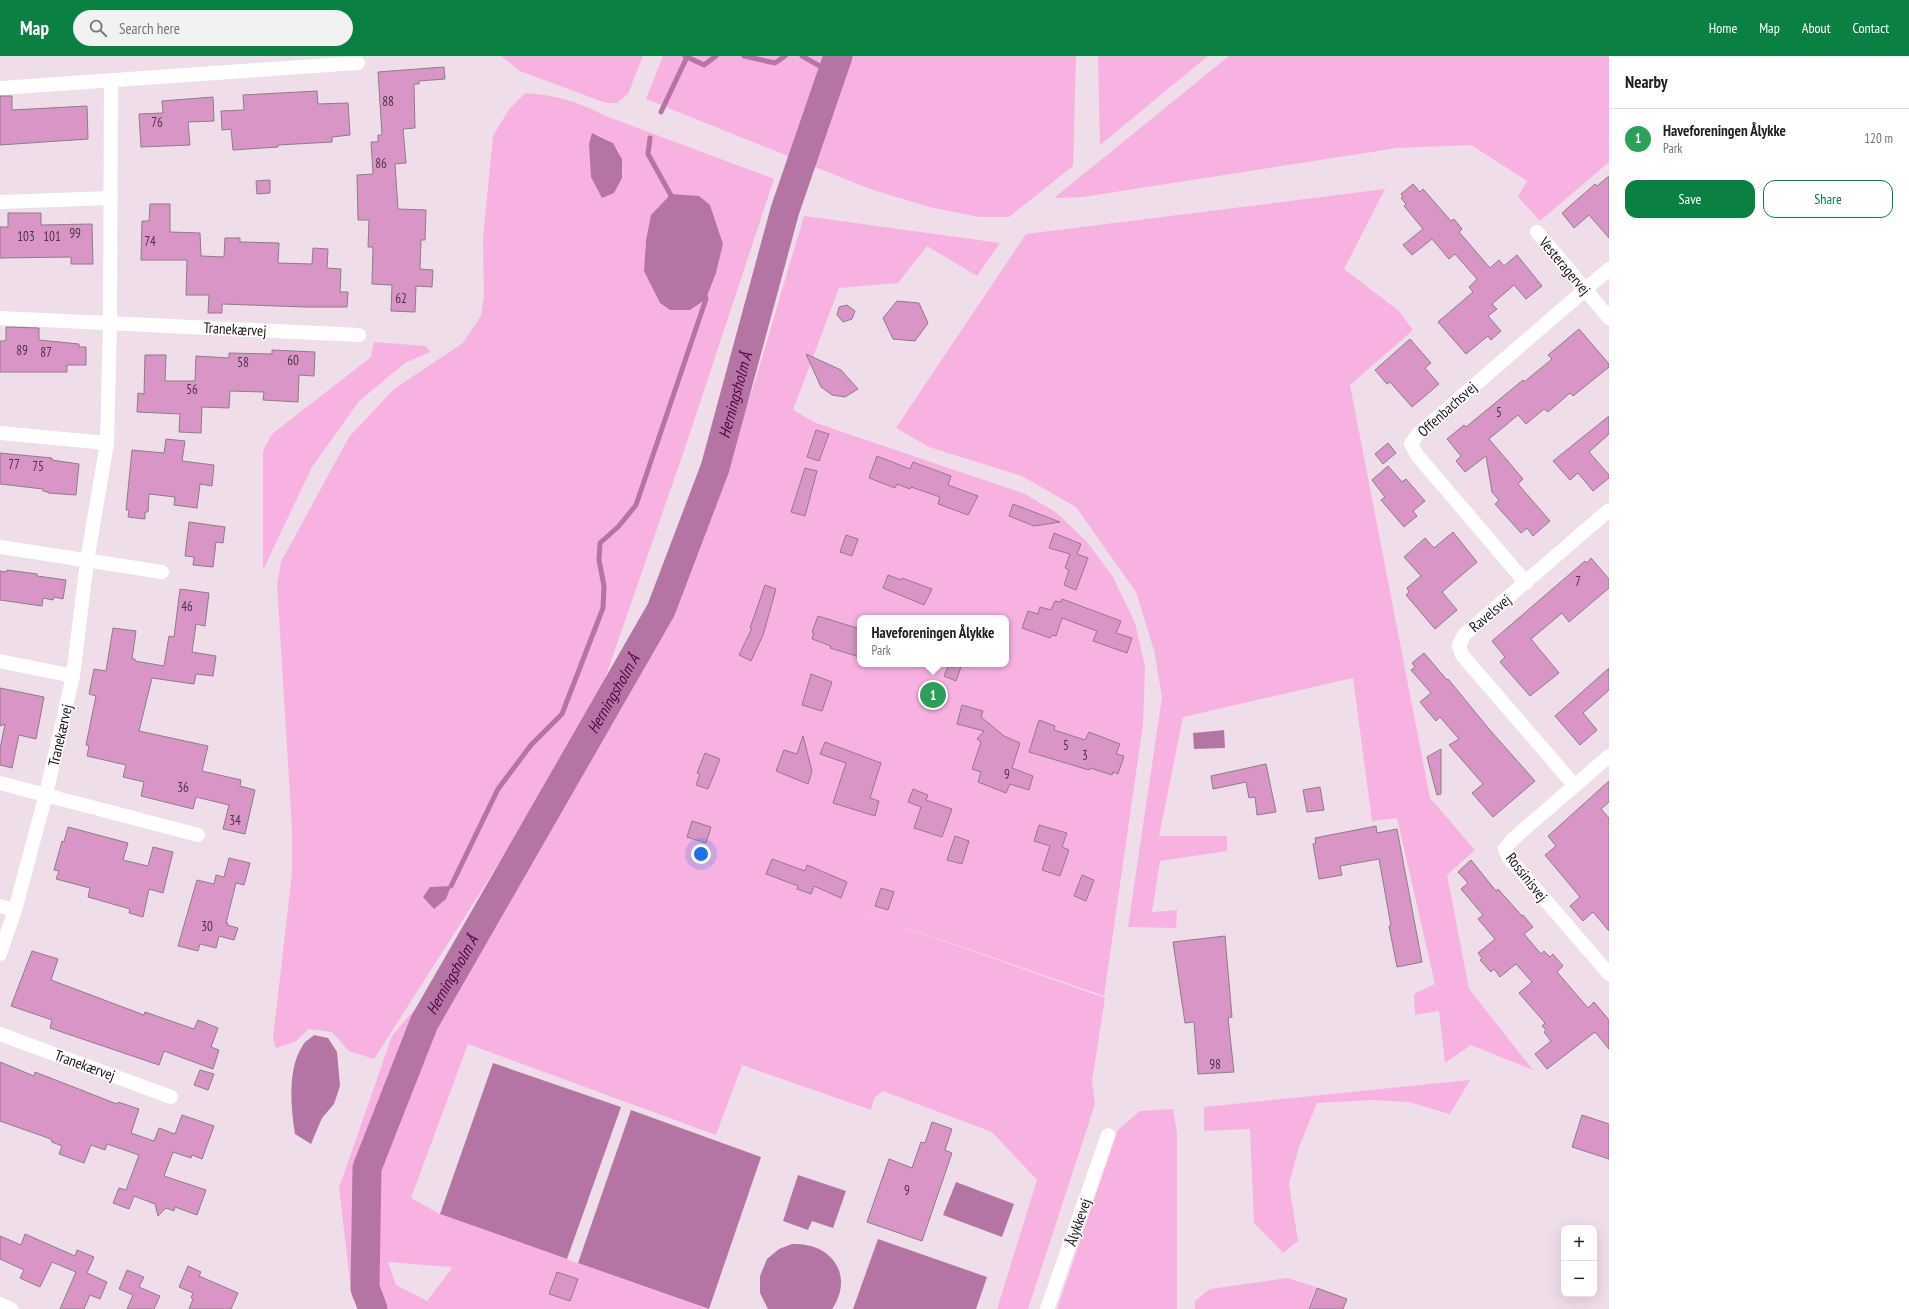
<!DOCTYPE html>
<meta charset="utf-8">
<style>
body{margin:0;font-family:"PT Sans Narrow",sans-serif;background:#f2f2f2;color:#202124}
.controls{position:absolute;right:12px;bottom:12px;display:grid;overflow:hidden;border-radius:8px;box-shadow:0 4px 16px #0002}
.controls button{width:36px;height:36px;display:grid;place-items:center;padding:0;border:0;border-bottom:1px solid #e0e0e0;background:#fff;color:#202124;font:20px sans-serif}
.you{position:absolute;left:701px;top:798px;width:14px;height:14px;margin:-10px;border:3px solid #fff;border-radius:50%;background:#1a73e8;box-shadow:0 0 0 6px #1a73e833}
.badge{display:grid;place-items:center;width:26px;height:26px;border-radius:50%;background:#0b8043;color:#fff;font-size:13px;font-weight:700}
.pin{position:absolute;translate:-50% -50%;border:2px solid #fff;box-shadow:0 1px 4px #0006}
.popup{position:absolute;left:857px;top:559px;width:152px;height:52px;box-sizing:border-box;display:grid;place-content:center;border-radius:8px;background:#fff;filter:drop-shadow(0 1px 3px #0005);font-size:13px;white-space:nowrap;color:#757577}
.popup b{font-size:15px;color:#202124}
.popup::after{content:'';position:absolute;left:50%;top:100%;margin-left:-8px;border:8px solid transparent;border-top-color:#fff}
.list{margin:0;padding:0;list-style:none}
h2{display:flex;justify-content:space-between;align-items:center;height:52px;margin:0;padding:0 16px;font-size:17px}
h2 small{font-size:13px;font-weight:400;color:#757577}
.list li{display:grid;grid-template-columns:26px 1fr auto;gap:12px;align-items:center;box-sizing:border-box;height:60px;padding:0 16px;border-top:1px solid #e0e0e0}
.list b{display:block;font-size:15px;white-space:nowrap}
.list p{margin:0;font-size:13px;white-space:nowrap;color:#757577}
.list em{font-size:13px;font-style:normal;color:#757577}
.actions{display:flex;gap:8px;padding:12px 16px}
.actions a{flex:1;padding:9px 0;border:1px solid #0b8043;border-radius:12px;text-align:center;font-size:14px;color:#0b8043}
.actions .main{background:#0b8043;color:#fff}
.icon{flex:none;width:22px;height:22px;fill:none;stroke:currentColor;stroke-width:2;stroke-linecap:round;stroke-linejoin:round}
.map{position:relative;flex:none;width:1609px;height:1253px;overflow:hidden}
header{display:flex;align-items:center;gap:24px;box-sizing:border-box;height:56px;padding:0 20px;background:#0b8043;color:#fff}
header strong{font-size:19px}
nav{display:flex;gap:22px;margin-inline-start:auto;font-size:14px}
.search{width:280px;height:36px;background:#f2f2f2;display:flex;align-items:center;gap:10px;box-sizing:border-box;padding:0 14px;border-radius:22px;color:#757577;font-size:15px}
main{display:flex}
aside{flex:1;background:#fff}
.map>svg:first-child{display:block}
</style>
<header>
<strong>Map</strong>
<div class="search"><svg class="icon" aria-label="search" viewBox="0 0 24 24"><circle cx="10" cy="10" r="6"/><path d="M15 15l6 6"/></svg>Search here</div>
<nav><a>Home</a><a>Map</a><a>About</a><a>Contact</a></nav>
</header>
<main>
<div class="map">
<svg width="1609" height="1253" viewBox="0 0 1609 1253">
<rect width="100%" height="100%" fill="#efdde9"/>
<g fill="#f7b2e2" fill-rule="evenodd">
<path d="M501 0H643L628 38 617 47H606L520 15Z"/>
<path d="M663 0H1076L1073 110 1009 161H979L929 151 870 133 646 43Z"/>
<path d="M1098 0H1208L1100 89Z"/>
<path d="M1229 0H1609V106L1540 165 1518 141 1527 125 1471 89 1397 92 1083 141 1054 142Z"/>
<path d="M525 37C554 39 578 45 603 59L774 123 686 389 594 654 475 845 374 1003 349 995 332 976 309 973 295 986 276 992 273 982 292 817V772L277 528 281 506 349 381 394 333 463 287 481 260 484 240 483 182 493 80 510 52ZM592 77C617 85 624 96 622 122ZM710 149 723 188 716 217 706 243 644 215 646 184 651 159Z"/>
<path d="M1385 133 1344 213 1399 255 1413 274 1350 329 1430 742 1475 794 1447 819 1469 933 1533 1014 1471 989 1445 1007 1439 955 1415 959 1414 938 1435 928 1397 762 1372 765 1353 622 1183 661 1159 780H1227V795L1160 805 1152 856 1177 854 1176 872 1128 871 1162 641 1154 594 1136 536 1076 451 1022 420 929 391 896 372 1026 178Z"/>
<path d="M804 160 1000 187 977 220 927 190 898 227 839 232 793 354 816 367 1025 438 1057 457 1087 486 1113 521 1135 567 1145 610 1143 668 1104 940 816 840 1105 942 1092 1025 1095 1048 1028 1253H997L1037 1124 992 1076 883 1035 874 1042 871 1054 742 1009 716 1079 468 988 411 1142 440 1158 707 1253H361L352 1242 339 1132 392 980 519 830 633 631 687 500 753 332ZM860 562H1006V608H860ZM388 1206 451 1211 452 1212 427 1245 396 1229Z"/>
<path d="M374 286 426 290 430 296 405 307 359 345 312 411 263 514V395L272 378 371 301Z"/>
<path d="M1470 1024 1450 1058 1409 1046 1372 1044 1317 1047 1299 1091 1289 1128 1298 1185 1283 1197 1254 1167 1250 1073 1204 1075V1051Z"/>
<path d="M1173 1053 1177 1077V1253H1057L1118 1074 1140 1055Z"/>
<path d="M1287 1222 1316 1231 1308 1253H1195V1245L1210 1233Z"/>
</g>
<g fill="#b575a4">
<path d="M592 77 613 87 622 103V122L614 137 602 142 591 121 589 88Z"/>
<path d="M671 138 699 140 710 149 723 188 716 217 706 243 690 254H670L660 247 644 215 646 184 651 159Z"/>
<path d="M1224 674 1225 692 1194 693 1193 677Z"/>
<path d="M451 830 446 843 434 853 423 841 430 831Z"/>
<path d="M314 979 328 982 337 996 340 1030 334 1048 322 1062 311 1088 295 1078C291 1051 287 1013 303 989 305 985 311 982 314 979Z"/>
<path d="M493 1007 621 1051 567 1203 440 1158Z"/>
<path d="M631 1054 761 1101 709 1253 578 1207Z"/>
<path d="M798 1119 846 1135 833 1172 812 1165 808 1174 783 1165Z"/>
<path d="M956 1126 1014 1148 1002 1181 943 1159Z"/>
<path d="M878 1183 987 1221 976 1253H853Z"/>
<path d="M792 1188C831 1186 855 1219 832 1253H768L760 1237V1220L767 1203 779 1193Z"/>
</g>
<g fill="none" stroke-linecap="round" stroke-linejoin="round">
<g stroke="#b575a4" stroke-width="5">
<path d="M685 0 704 9 716 0"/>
<path d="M744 0 775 7 785 0"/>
<path d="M802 0 832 17"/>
<path d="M661 56 687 1"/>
<path d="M650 82 648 98 673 143"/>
<path d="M451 830 498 733 531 689 562 658 603 552 604 530 599 504 600 487 618 471 636 449 706 243 704 237"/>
</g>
<path stroke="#b575a4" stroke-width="29" id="s1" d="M373 1253 365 1232 367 1112 424 967 661 554 715 412 785 154 838 0"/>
</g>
<g fill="#d895c5" stroke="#8d7d88">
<path d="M444 11 445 23 419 25V28H414L415 72 403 73 406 107 395 108 398 153 426 154 425 184H421L420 213 433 214 432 231 416 230 415 256 391 255 392 229 372 228 373 191H368L369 164H358L357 119 373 118 371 86H378V79H382L378 16Z"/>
<path d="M317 35 318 48 348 47 350 79 332 81V86L278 89V91L233 94 231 73 222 74 221 55 244 54 243 39Z"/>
<path d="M0 40H12V54L87 50 88 83 0 89Z"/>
<path d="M213 41 214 65 188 66 190 89 141 91 139 58 163 57 162 45Z"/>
<path d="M1609 120V182L1589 159 1574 172 1562 157 1595 128 1597 130Z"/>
<path d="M270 124V137L257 138 256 125Z"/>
<path d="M1413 128 1420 136 1423 133 1451 165 1454 163 1462 173 1459 176 1490 212 1499 204 1504 210 1517 199 1542 230 1526 243 1514 229 1492 248 1497 253 1488 260 1501 275 1491 284 1488 280 1466 298 1438 266 1473 236 1469 231 1477 223 1455 198 1449 203 1432 183 1412 199 1403 189 1423 173 1404 150 1406 148 1401 142 1403 141 1401 138Z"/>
<path d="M150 148H170V176L200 177 201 200 224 201 225 182H240V186L279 187 278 207 312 208 313 192 328 193 327 212 341 213 340 236H348L347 251H305L222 248V257H208L209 239H186L187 204H141L142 165H149Z"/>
<path d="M8 157H41V169L92 168 93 208H71V201L0 202V171H8Z"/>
<path d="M897 245 919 247 928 267 915 285 893 283 883 262Z"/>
<path d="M847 249 855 255 852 263 843 266 837 259 839 251Z"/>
<path d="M6 271 39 272V284L79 288V291H86V309H67V316H0V285H5L6 283Z"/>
<path d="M1579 273 1609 308V311L1573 340 1570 337 1548 356 1544 353 1526 368 1518 359 1489 383 1523 423 1518 428 1550 465 1533 480 1527 472 1521 477 1495 448 1499 444 1492 436 1486 400 1465 416 1456 405 1461 400 1447 383 1464 369 1466 371 1523 324 1524 326 1552 303 1548 299Z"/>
<path d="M1410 283 1431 307 1425 312 1439 328 1412 351 1390 326 1387 328 1375 314Z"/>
<path d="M272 294 315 296 314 320 299 319 298 346 263 344 264 336 230 335 229 352 202 351 201 377 179 376 180 358 137 356 138 337 144 338 145 299H166L165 325H195L196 300 229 302V297L272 298Z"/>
<path d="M806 298 841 314 858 333 845 341 832 339 821 331Z"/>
<path d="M1609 360V378L1589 396 1609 419V422L1593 435 1578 417 1570 424 1553 405Z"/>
<path d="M816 374 829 378 819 405 807 401Z"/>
<path d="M166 383 185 385 182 405 214 409 212 430 200 428 197 452 174 449 175 441 149 438 148 456H145V463L128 461 129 454H126L132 394 164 397Z"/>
<path d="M1388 387 1396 397 1383 408 1375 398Z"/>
<path d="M0 397 52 402V404L79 408 76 439 48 437V436L43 435V433L0 428Z"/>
<path d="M877 400 910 413 913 406 951 420 948 429 978 440 968 459 938 448 940 441 911 431 910 433 897 428 895 432 869 422Z"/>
<path d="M1388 410 1402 426 1406 423 1425 445 1413 455 1417 460 1404 471 1381 444 1385 441 1372 424Z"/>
<path d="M805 412 817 415 805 460 791 456Z"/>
<path d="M1013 448 1060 466 1034 470 1009 460Z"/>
<path d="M189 466 225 471 223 487 216 486 213 511 193 509 194 501 185 500Z"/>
<path d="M1453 476 1477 506 1442 536 1457 554 1435 573 1406 539 1409 536 1407 532 1421 520 1404 501 1425 482 1434 492Z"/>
<path d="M1054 477 1081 488 1077 498 1088 502 1076 534 1064 529 1069 514 1065 512 1070 498 1049 492Z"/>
<path d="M846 479 858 483 852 500 840 496Z"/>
<path d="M1591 502 1609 523V532L1569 566 1562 557 1531 583 1559 617 1530 640 1500 606 1505 601 1492 585 1585 505 1587 507Z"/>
<path d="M7 514 37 518V520L66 524 63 543 54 541 53 544 43 542 42 550 0 544V515L6 516Z"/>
<path d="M888 519 901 524 902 522 932 533 924 549 883 532Z"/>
<path d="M765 529 776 533 763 579 751 605 739 599 752 572H750Z"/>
<path d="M180 533 209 537 205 570 196 568 192 596 216 600 213 620 196 618 194 628 152 622 139 675 208 690 202 715 241 724 240 730 255 734 245 778 223 773 229 749 196 741 193 753 141 740 144 726 123 721 126 709 87 700 89 690 86 689 96 640 89 638 94 613 106 615 113 572 136 575 132 603H135V605L164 610 169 580 174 581Z"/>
<path d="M1062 543 1121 565 1116 577 1132 582 1127 597 1093 585 1097 575 1062 562 1056 580 1052 579 1050 582 1022 572 1028 555 1038 558 1040 551 1051 554 1055 545 1061 546Z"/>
<path d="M818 560 860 573V601L830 592 831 590 812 583 814 577 812 576Z"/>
<path d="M1424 597 1447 624 1448 623 1489 673 1535 725 1493 761 1472 737 1483 728 1449 689 1459 683 1440 661 1436 665 1420 646 1431 637 1411 614 1415 611 1412 607Z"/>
<path d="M949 608H962L956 625 944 620Z"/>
<path d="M1609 612V634L1583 657 1597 674 1580 689 1555 660Z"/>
<path d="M811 618 832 626 822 655 802 649Z"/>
<path d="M0 632 44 641 36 683 19 679 12 712 0 709V693L5 668 0 670Z"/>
<path d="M962 649 983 655 981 661 1004 680 1020 687 1012 712 1033 720 1029 734 1010 728 1006 737 978 726 981 716 972 713 981 686 977 683 984 675 957 668Z"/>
<path d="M1039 664 1055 670 1054 674 1085 684 1089 676 1120 688 1116 698 1124 700 1118 718 1113 716 1112 719 1090 712 1089 714 1029 696Z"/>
<path d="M803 680 812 715 808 728 776 715 784 694 797 698Z"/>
<path d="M825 686 881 707 870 742 879 745 875 760 833 747 846 707 820 698Z"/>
<path d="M1441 693V738L1437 739 1427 701Z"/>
<path d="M705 697 720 703 708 733 696 729 700 718 697 717Z"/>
<path d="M1266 708 1276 756 1257 759 1255 741 1249 742 1246 726 1213 733 1211 720Z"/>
<path d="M1609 725V746L1601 753 1609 762V875L1593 856 1583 865 1570 850 1580 841 1545 799 1556 790 1548 780Z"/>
<path d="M1320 731 1324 754 1307 756 1303 734Z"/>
<path d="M913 733 928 739 926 744 952 753 942 781 914 772 921 751 908 746Z"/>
<path d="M692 765 711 771 706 787 687 781Z"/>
<path d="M1039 769 1067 777 1062 791 1069 794 1060 820 1042 814 1050 790 1034 785Z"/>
<path d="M1376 770 1377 777 1397 773 1422 906 1397 911 1389 870H1391L1379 803 1340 810 1342 819 1319 823 1313 788 1316 787 1315 782Z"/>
<path d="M68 771 128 787 123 804 148 810 153 791 173 796 163 837 149 833 143 861 129 857 130 853 88 841 90 832 56 823 59 815 54 814 62 785 64 786Z"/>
<path d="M955 780 969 785 962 808 947 804Z"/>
<path d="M229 802 250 807 244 829 236 827 226 867H228L227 869 238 872 234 884 219 880 216 892 200 888 198 895 178 890 197 824 214 828 216 819 224 821Z"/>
<path d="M772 803 805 815 807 809 847 826 841 842 814 830 811 838 797 833 798 830 766 818Z"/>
<path d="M1471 804 1496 835 1498 833 1522 860 1523 859 1533 871 1524 878 1541 898 1544 895 1550 901 1553 898 1563 910 1557 916 1588 952 1594 946 1609 964V993L1595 976 1547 1013 1535 998 1551 985 1544 976 1546 974 1542 970 1545 967 1519 937 1532 926 1516 908 1500 921 1494 913 1491 916 1480 904 1482 902 1478 897 1495 883 1478 863 1483 859 1461 833 1468 827 1458 816Z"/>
<path d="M1082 819 1094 824 1086 845 1074 840Z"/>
<path d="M881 832 894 836 888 854 875 850Z"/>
<path d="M1225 880 1232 961 1228 962 1234 1016 1198 1018 1194 966 1185 967 1173 886Z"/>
<path d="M32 895 58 903 51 924 144 959 145 956 194 973 198 964 218 972 211 991 219 994 213 1013 164 995 159 1009 50 972 52 964 11 950Z"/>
<path d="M0 1006 34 1020 35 1016 117 1048 118 1046 139 1053 131 1077 154 1085 159 1072 175 1078 182 1059 214 1070 202 1103 192 1099 191 1102 173 1096 164 1120 206 1134 197 1159 175 1151 174 1155 166 1152 158 1160 155 1148 134 1140 129 1153 113 1147 119 1132 126 1134 139 1099 107 1088 105 1094 91 1089 84 1107 59 1098 62 1090 52 1086 51 1083 0 1065Z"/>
<path d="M200 1014 214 1018 208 1034 194 1029Z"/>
<path d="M1582 1059 1609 1068V1103L1572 1091Z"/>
<path d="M932 1066 952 1073 945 1094 952 1097 922 1185 867 1166 889 1103 912 1112 921 1086 925 1087Z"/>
<path d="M25 1178 75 1200 77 1194 94 1201 87 1217 107 1226 100 1243 90 1239 84 1253H60L76 1216 52 1206 40 1231 20 1222 24 1214 0 1203V1180L21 1189Z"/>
<path d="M188 1210 201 1216 199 1220 238 1237 231 1253H189L193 1243 191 1242 193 1237 179 1231Z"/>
<path d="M127 1214 144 1221 139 1231 160 1240 154 1253H127L133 1239 119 1233Z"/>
<path d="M557 1216 578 1223 570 1245 549 1238Z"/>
<path d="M1317 1232 1347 1243 1343 1253H1309Z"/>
</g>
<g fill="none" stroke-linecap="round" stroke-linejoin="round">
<g stroke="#fff" stroke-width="14">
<path d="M0 32 358 7"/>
<path d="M0 146 111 142"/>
<path d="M1537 176 1609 262"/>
<path d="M0 262 359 279"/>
<path d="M0 377 107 387"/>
<path d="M0 491 162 516"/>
<path d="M1526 527 1417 399 1411 388 1418 378 1609 213"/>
<path d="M0 605 73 620"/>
<path d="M1609 700 1512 784 1505 793 1509 802 1609 918"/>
<path d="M0 727 198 779"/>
<path d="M1575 730 1462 599 1459 589 1464 579 1609 454"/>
<path d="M0 850 15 854"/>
<path d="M0 898 15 854 46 738 73 620 87 505 107 387 110 267 111 24"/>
<path d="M0 978 171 1041"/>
<path d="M0 1248 11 1253"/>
<path d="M1047 1253 1108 1079"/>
</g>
</g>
<g text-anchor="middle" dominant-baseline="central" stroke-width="3" stroke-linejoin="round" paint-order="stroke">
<g font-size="13" fill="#4b3545">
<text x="388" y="45">88</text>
<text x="157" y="66">76</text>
<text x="381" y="107">86</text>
<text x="75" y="177">99</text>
<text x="26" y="180">103</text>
<text x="52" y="180">101</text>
<text x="150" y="185">74</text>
<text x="401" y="242">62</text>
<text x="22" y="294">89</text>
<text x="46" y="296">87</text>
<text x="293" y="304">60</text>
<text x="243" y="306">58</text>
<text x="192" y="333">56</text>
<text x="1499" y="356">5</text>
<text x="14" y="408">77</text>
<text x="38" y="410">75</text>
<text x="1578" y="525">7</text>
<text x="187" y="550">46</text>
<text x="1066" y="689">5</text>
<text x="1085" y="699">3</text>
<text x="1007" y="718">9</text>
<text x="183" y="731">36</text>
<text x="235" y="764">34</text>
<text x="207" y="870">30</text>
<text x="1215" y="1008">98</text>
<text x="907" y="1134">9</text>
</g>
<g font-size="15" fill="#1c151a" stroke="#fff">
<text transform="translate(1565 210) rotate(50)">Vesteragervej</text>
<text transform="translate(235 273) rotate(3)">Tranekærvej</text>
<text transform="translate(1447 353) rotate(-42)">Offenbachsvej</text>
<text transform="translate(1490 557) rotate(-40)">Ravelsvej</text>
<text transform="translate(60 679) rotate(-77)">Tranekærvej</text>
<text transform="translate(1527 821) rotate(52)">Rossinisvej</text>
<text transform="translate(85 1009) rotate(20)">Tranekærvej</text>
<text transform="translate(1078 1166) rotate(-71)">Ålykkevej</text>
</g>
<g font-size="16" font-style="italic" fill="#540145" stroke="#fff">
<text stroke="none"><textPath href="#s1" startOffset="1002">Herningsholm Å</textPath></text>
<text stroke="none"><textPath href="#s1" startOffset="678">Herningsholm Å</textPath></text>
<text stroke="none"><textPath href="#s1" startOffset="354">Herningsholm Å</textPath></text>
</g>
</g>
</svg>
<div class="controls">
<button>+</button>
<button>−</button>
</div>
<div class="you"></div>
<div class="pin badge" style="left:933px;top:639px;background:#2e9e5b">1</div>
<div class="popup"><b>Haveforeningen Ålykke</b>Park</div>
</div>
<aside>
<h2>Nearby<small></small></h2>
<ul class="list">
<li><span class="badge" style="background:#2e9e5b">1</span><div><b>Haveforeningen Ålykke</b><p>Park</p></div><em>120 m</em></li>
</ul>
<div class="actions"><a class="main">Save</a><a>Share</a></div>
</aside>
</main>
